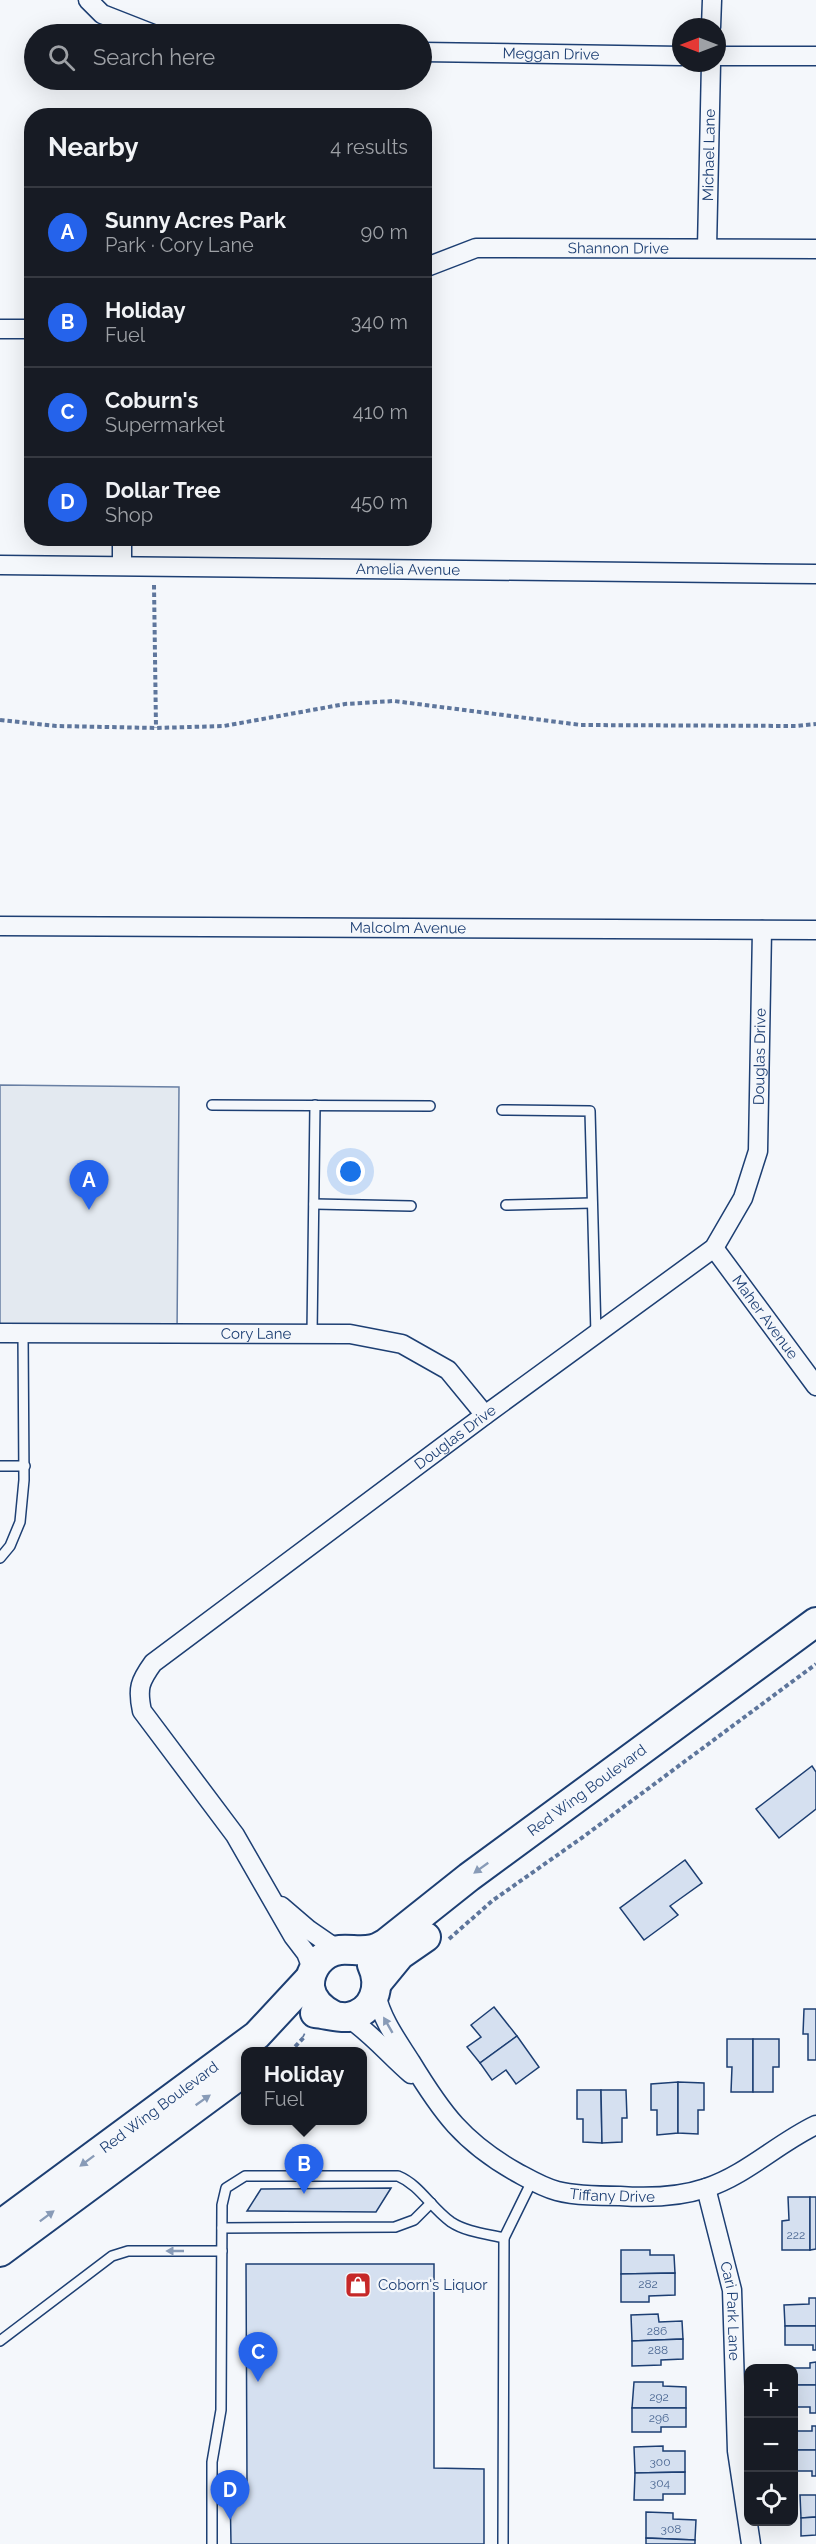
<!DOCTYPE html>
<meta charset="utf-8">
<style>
body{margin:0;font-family:Raleway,sans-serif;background:#242831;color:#f1f3f6}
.controls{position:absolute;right:18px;bottom:18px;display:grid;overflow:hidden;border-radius:12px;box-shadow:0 6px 24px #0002}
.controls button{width:54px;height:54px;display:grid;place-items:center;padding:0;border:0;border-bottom:2px solid #363941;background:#171b24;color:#f1f3f6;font:30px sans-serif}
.compass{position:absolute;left:672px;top:18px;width:54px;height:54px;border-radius:50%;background:#171b24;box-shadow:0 6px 24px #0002;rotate:270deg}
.you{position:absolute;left:351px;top:1172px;width:21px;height:21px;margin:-15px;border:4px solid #fff;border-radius:50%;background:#1a73e8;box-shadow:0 0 0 9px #1a73e833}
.badge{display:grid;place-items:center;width:39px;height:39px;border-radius:50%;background:#2563eb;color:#fff;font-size:20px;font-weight:700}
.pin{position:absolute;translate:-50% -50px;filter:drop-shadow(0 2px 3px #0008)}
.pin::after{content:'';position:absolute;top:32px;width:21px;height:18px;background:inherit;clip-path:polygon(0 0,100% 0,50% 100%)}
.popup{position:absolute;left:241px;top:2047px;width:126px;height:78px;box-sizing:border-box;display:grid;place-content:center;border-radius:12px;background:#171b24;filter:drop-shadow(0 2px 4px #0005);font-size:20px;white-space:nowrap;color:#9ea1a6}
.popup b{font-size:22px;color:#f1f3f6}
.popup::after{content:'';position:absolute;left:50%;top:100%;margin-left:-12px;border:12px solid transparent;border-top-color:#171b24}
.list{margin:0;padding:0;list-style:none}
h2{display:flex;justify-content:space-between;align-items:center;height:78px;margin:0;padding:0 24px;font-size:26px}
h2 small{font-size:20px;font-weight:400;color:#9ea1a6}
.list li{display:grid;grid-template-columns:39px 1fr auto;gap:18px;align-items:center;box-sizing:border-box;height:90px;padding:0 24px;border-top:2px solid #363941}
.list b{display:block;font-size:22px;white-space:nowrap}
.list p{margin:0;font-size:20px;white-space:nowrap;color:#9ea1a6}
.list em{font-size:20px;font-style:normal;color:#9ea1a6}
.icon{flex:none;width:33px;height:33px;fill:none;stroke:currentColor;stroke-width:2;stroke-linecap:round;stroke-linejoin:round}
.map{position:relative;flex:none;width:816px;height:2544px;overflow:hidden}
.search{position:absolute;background:#171b24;box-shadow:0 6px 24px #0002;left:24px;top:24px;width:408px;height:66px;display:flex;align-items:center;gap:15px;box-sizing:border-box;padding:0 21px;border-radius:33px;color:#9ea1a6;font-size:22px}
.panel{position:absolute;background:#171b24;box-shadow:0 6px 24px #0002;left:24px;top:108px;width:408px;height:438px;border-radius:24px}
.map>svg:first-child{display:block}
</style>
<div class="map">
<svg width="816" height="2544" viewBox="0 0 816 2544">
<rect width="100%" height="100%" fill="#f4f7fb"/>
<path fill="#e3e9f0" stroke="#687fa3" stroke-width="1.5" d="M0 1085 179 1087 177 1335 0 1333Z"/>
<g fill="#d5e0f0" stroke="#1d3f73" stroke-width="1.5">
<path d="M812 1766 816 1772V1809L779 1838 756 1809Z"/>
<path d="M685 1860 702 1883 670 1906 678 1915 644 1940 620 1908Z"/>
<path d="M494 2007 517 2036 480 2063 467 2047 481 2037 471 2025Z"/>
<path d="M804 2009H816V2060H808V2034H803Z"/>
<path d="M517 2036 539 2067 516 2084 506 2070 492 2080 480 2063Z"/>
<path d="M727 2039H753V2092H731L732 2067H727Z"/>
<path d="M753 2039H779V2067H773V2092H753Z"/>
<path d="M678 2082V2133L657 2135V2110H651V2084Z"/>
<path d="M678 2082 704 2083V2110H698V2134L678 2133Z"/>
<path d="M577 2090H601L602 2143 583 2142V2119H577Z"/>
<path d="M601 2090H626L627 2118H622V2142L602 2143Z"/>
<path d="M391 2188 376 2212 247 2211 261 2189Z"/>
<path d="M788 2197H810V2250H782V2221L789 2220Z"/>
<path d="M810 2197H816V2249L810 2250Z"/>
<path d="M621 2250H650V2255H674L675 2273 621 2274Z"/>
<path d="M246 2264H434V2468L484 2469V2544H231L230 2487 236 2480 247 2481Z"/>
<path d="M675 2273V2295L649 2296V2302H621V2274Z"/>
<path d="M809 2298H816V2326H785L784 2305 809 2304Z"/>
<path d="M658 2314 659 2322 682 2321 683 2339 632 2341 631 2315Z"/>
<path d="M785 2326H816V2350H813V2345H785Z"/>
<path d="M683 2339V2359L661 2360V2365L632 2366V2341Z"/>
<path d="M816 2362V2385H794V2368H785H810V2363Z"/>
<path d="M634 2382H663V2386L686 2387V2408H632Z"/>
<path d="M794 2385H816V2413H810V2407H794Z"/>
<path d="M632 2408H686V2427H661V2432H632Z"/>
<path d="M812 2426H816V2450H794V2431H812Z"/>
<path d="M663 2446V2451H685V2472L635 2473 634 2447Z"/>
<path d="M794 2450H816V2476H812V2471H794Z"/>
<path d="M685 2472V2494H663V2500H634L635 2473Z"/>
<path d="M800 2495H816V2517L801 2518Z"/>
<path d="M646 2512 673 2513V2519L696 2520 695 2540 646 2538Z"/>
<path d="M816 2517V2535L801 2536V2518Z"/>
<path d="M646 2538 695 2540V2544H646Z"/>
</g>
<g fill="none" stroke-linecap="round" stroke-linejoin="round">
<defs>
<g id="service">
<path d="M212 1105 430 1106"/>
<path d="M502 1110 590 1111 596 1334"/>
<path d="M314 1204 411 1206"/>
<path d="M506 1205 592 1203"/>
<path d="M312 1334 315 1105"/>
<path d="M0 1466H25"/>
<path d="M0 1558 10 1546 20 1522 24 1480 23 1334"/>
<path d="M222 2228 395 2227 414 2220 431 2203"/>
<path d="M0 2341 112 2256 128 2251H222"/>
<path d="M212 2544V2462L221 2410 222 2205 226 2188 245 2176H398C420 2185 431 2208 451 2222 466 2232 487 2234 504 2238L532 2181"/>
<path d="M503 2544 504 2238"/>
</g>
<g id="minor">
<path d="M88 0 102 14 153 34"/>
<path d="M711 27 712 0"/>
<path id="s1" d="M422 52 681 56"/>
<path d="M717 56H816"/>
<path id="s2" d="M707 248 711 63"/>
<path id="s3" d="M424 268 476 248 816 249"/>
<path d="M0 329H32"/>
<path id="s4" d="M0 565 816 574"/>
<path d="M122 565V538"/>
<path id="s5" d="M0 926 816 930"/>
<path id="s6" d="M714 1248 816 1386"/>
<path id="s7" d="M0 1333 350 1334 402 1344 448 1370 485 1415"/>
<path d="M281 1906 309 1930 338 1950"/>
<path id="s8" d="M313 1971 306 1953 293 1936 235 1835 142 1711C137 1688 140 1681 153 1663L485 1415 714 1248 743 1198 758 1151 762 930"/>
<path id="s9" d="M376 1994C382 2020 397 2040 411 2062 442 2113 463 2142 516 2172 529 2179 542 2187 557 2191 576 2196 600 2196 620 2196 648 2198 679 2197 706 2188 746 2175 778 2143 816 2125"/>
<path d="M347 2017C371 2033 389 2055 411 2074"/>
<path id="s10" d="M706 2188 732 2290 737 2451 751 2544"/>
</g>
<g id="primary">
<path d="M377 1983 400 1955 426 1937"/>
<path d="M315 2013C326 2014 338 2018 348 2017 374 2013 382 1986 372 1965"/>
<path id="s11" d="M333 2015C321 2009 312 2001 310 1987 309 1969 322 1952 340 1950 351 1949 362 1952 373 1949 378 1948 382 1945 386 1943L469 1877 816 1622"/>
<path id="s12" d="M0 2225 257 2035 310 1978"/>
<path d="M0 2252 233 2080 246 2068"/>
</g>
</defs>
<use href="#service" stroke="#1d3f73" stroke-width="12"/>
<use href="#minor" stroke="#1d3f73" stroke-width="21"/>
<use href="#primary" stroke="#1d3f73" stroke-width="32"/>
<g stroke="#5e769c" stroke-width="4" stroke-dasharray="4.5 3" stroke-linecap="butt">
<path d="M154 585 156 728"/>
<path d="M0 720 56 726 156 728 224 726 345 704 394 701 581 725 796 726 816 724"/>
<path d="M449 1939 492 1901 583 1837 816 1664"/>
<path d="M290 2052 305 2036 303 2035"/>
</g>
<use href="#service" stroke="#f4f7fb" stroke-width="9"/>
<use href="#minor" stroke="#f4f7fb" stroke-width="18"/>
<use href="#primary" stroke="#f4f7fb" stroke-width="28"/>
</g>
<defs><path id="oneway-solid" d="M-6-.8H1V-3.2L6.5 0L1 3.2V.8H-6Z" transform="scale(1.5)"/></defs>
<g fill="#889bb7">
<use href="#oneway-solid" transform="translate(481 1868) rotate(144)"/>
<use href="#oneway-solid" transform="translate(388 2025) rotate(-120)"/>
<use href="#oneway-solid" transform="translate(203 2100) rotate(-35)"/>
<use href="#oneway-solid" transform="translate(87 2161) rotate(143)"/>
<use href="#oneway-solid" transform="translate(47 2216) rotate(-37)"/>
<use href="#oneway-solid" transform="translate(175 2251) rotate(180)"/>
</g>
<defs>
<symbol id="shop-square" viewBox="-11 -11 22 22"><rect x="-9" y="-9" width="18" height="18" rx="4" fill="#c62828" stroke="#f4f7fb"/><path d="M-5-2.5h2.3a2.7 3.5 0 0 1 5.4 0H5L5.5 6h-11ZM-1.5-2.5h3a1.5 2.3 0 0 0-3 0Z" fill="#fff"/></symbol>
</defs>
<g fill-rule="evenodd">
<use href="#shop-square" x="343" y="2270" width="30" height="30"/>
</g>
<g text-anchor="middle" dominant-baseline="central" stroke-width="4.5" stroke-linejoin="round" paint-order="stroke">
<g font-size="12" fill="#4b6792">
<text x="796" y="2235">222</text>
<text x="648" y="2284">282</text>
<text x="657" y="2331">286</text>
<text x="658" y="2350">288</text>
<text x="659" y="2397">292</text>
<text x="659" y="2418">296</text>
<text x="660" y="2462">300</text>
<text x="660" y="2483">304</text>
<text x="671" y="2529">308</text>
</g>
<g font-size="15" fill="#1d3f73" stroke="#f4f7fb">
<text stroke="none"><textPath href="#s1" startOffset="129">Meggan Drive</textPath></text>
<text stroke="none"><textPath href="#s2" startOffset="93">Michael Lane</textPath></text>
<text stroke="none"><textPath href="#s3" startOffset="198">Shannon Drive</textPath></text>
<text stroke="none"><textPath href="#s4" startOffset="408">Amelia Avenue</textPath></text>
<text stroke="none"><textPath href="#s5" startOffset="408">Malcolm Avenue</textPath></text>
<text stroke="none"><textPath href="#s8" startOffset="1263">Douglas Drive</textPath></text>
<text stroke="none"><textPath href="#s6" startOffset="86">Maher Avenue</textPath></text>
<text stroke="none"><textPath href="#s7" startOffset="256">Cory Lane</textPath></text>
<text stroke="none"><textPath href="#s8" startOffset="741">Douglas Drive</textPath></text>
<text stroke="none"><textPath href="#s11" startOffset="390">Red Wing Boulevard</textPath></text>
<text stroke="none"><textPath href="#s12" startOffset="198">Red Wing Boulevard</textPath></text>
<text stroke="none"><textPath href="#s9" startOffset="332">Tiffany Drive</textPath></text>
<text stroke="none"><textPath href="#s10" startOffset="126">Cari Park Lane</textPath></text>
</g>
<g font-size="15" fill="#1d3f73" stroke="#f4f7fb" text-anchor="start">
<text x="378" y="2285">Coborn's Liquor</text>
</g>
</g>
</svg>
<div class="controls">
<button>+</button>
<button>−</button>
<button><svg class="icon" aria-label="locate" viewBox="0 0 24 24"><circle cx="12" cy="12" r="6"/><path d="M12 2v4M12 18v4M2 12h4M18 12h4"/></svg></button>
</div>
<svg class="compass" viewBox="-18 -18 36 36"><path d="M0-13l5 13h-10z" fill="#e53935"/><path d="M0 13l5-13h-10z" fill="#9ea1a6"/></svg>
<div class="you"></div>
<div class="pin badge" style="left:89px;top:1210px">A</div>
<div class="pin badge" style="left:304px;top:2194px">B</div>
<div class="popup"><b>Holiday</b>Fuel</div>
<div class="pin badge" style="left:258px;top:2382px">C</div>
<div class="pin badge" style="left:230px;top:2520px">D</div>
<div class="search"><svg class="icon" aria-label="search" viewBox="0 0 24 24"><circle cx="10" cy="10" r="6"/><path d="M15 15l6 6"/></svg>Search here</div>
<section class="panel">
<h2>Nearby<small>4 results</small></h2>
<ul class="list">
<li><span class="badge">A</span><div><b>Sunny Acres Park</b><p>Park · Cory Lane</p></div><em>90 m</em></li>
<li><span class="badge">B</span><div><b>Holiday</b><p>Fuel</p></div><em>340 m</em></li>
<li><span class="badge">C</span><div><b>Coburn's</b><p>Supermarket</p></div><em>410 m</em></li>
<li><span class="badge">D</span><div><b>Dollar Tree</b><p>Shop</p></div><em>450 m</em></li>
</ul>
</section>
</div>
